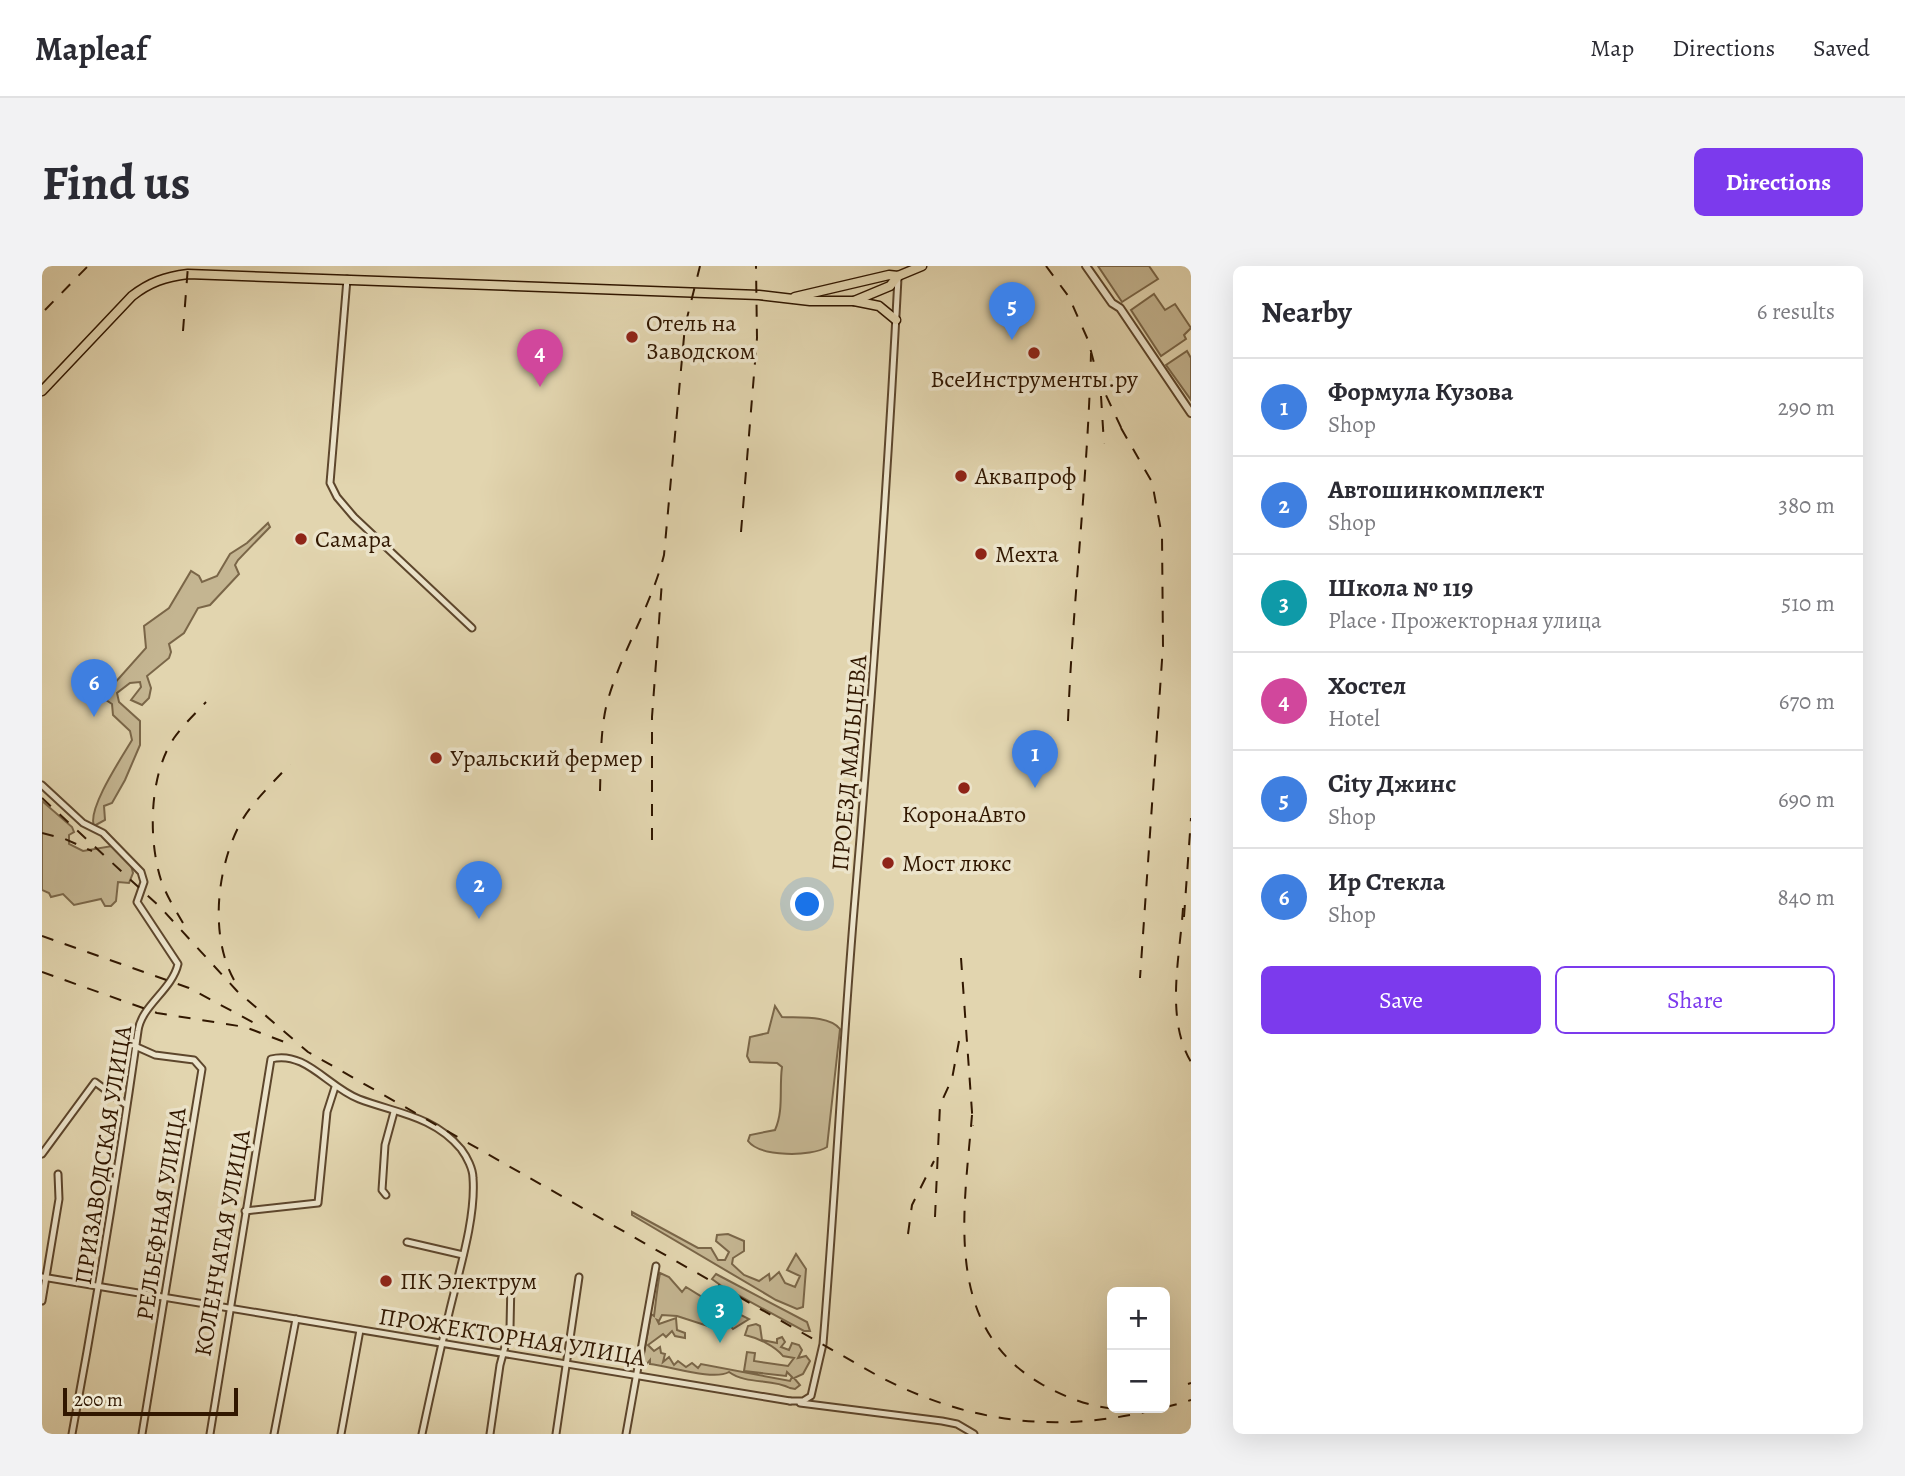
<!DOCTYPE html>
<meta charset="utf-8">
<style>
body{margin:0;font-family:Alegreya,serif;background:#f2f2f3;color:#2b2b33}
.controls{position:absolute;right:21px;bottom:21px;display:grid;overflow:hidden;border-radius:10px;box-shadow:0 7px 28px #0002}
.controls button{width:63px;height:63px;display:grid;place-items:center;padding:0;border:0;border-bottom:2px solid #e1e1e2;background:#fff;color:#2b2b33;font:35px sans-serif}
.scale{position:absolute;left:21px;bottom:18px;width:175px;box-sizing:border-box;padding-left:7px;border:4px solid #311700;border-top:0;font-size:19px;line-height:24px;white-space:nowrap;color:#311700;-webkit-text-stroke:5px #ece4cb;paint-order:stroke}
.you{position:absolute;left:766px;top:639px;width:24px;height:24px;margin:-18px;border:5px solid #fff;border-radius:50%;background:#1a73e8;box-shadow:0 0 0 10px #1a73e833}
.badge{display:grid;place-items:center;width:46px;height:46px;border-radius:50%;background:#7c3aed;color:#fff;font-size:23px;font-weight:700}
.pin{position:absolute;translate:-50% -58px;filter:drop-shadow(0 2px 4px #0008)}
.pin::after{content:'';position:absolute;top:37px;width:24px;height:21px;background:inherit;clip-path:polygon(0 0,100% 0,50% 100%)}
.list{margin:0;padding:0;list-style:none}
h2{display:flex;justify-content:space-between;align-items:center;height:91px;margin:0;padding:0 28px;font-size:30px}
h2 small{font-size:23px;font-weight:400;color:#7c7c81}
.list li{display:grid;grid-template-columns:46px 1fr auto;gap:21px;align-items:center;box-sizing:border-box;height:98px;padding:0 28px;border-top:2px solid #e1e1e2}
.list b{display:block;font-size:26px;white-space:nowrap}
.list p{margin:0;font-size:23px;white-space:nowrap;color:#7c7c81}
.list em{font-size:23px;font-style:normal;color:#7c7c81}
.actions{display:flex;gap:14px;padding:21px 28px}
.actions a{flex:1;padding:16px 0;border:2px solid #7c3aed;border-radius:10px;text-align:center;font-size:24px;color:#7c3aed}
.actions .main{background:#7c3aed;color:#fff}
.map{position:relative;flex:none;width:1149px;height:1168px;overflow:hidden;border-radius:10px}
header{display:flex;align-items:center;gap:42px;box-sizing:border-box;height:98px;padding:0 35px;background:#fff;border-bottom:2px solid #e1e1e2}
header strong{font-size:33px}
nav{display:flex;gap:38px;margin-inline-start:auto;font-size:24px}
.intro{display:flex;align-items:center;justify-content:space-between;box-sizing:border-box;height:168px;padding:0 42px}
h1{margin:0;font-size:49px}
.button{padding:18px 32px;border-radius:10px;background:#7c3aed;color:#fff;font-size:24px;font-weight:700}
main{display:flex;gap:42px;padding:0 42px}
aside{flex:1;background:#fff;border-radius:10px;box-shadow:0 7px 28px #0002}
.map>svg:first-child{display:block}
</style>
<header>
<strong>Mapleaf</strong>
<nav><a>Map</a><a>Directions</a><a>Saved</a></nav>
</header>
<div class="intro"><h1>Find us</h1><a class="button">Directions</a></div>
<main>
<div class="map">
<svg width="1149" height="1168" viewBox="0 0 1149 1168">
<rect width="100%" height="100%" fill="#e2d5af"/>
<filter id="stains"><feTurbulence type="fractalNoise" baseFrequency=".00286" numOctaves="4"/><feColorMatrix values="0 0 0 0 .2 0 0 0 0 .09 0 0 0 0 .02 0 0 0 .5 -.17"/></filter>
<radialGradient id="worn" r=".72"><stop offset=".6" stop-color="#630" stop-opacity="0"/><stop offset="1" stop-color="#630" stop-opacity=".3"/></radialGradient>
<g fill="#c4b591" stroke="#7a6648" stroke-width="2">
<path d="M1056 0H1107L1116 13 1080 36Z"/>
<path d="M1112 28 1123 44 1133 38 1149 62 1142 69 1144 73 1119 90 1089 44Z"/>
<path d="M1145 85 1149 92V134L1124 99Z"/>
<path d="M226 257 228 261 196 294 193 299 197 308 168 339 156 342 142 367 127 378 129 386 127 392 105 410 109 422 107 432 100 439 89 434 99 421 98 416 88 417 75 427 77 436 98 455V479L83 514 70 537 62 540 63 554 52 560C45 543 80 491 90 474L88 465 71 449 70 438 61 432 62 429 104 382 102 360 127 342 149 305 157 310 160 316 175 310 188 288 205 277Z"/>
<path d="M0 535 30 561 32 566 27 569V578L41 585 70 580 89 599 91 607 87 617 76 616 74 635 69 640H63L59 633 32 639 21 628 9 631 7 627 0 624Z"/>
<path d="M733 740 740 751C757 752 787 749 798 763L785 881C769 891 718 891 706 875L708 869 733 864C742 844 737 822 740 801L735 797 708 796 705 790 708 771 726 767Z"/>
<path d="M590 946 656 982H669L676 994H683L687 986 674 975 675 969 686 968 702 975V985L691 992 690 998 702 1009 717 1015 727 1008 728 1014 737 1006 743 1017 753 1021 758 1010 745 1004 754 988 764 1003 761 1041 755 1043 734 1034 590 949Z"/>
<path d="M618 1007 627 1011 640 1026 644 1021 660 1031 658 1036 669 1043 673 1042 671 1038 687 1044 692 1050 693 1046 707 1053 691 1063 686 1057 678 1061 674 1056 672 1062 635 1050 620 1049 617 1055 615 1054 617 1058 634 1052 635 1064 643 1067V1072L633 1070 630 1065 624 1071 621 1068 606 1079 612 1085 618 1081 619 1087 623 1088 621 1096 627 1091 632 1099 636 1095 644 1101 650 1097 656 1102 659 1098 748 1115 750 1111 745 1106 744 1110 702 1105 705 1086 713 1087 712 1095 746 1100 752 1092 741 1090C733 1080 716 1072 703 1069L706 1060 714 1058 718 1060 720 1074 735 1077V1073L740 1071 743 1076 739 1081 747 1084 750 1077 757 1079 760 1084 756 1092 764 1090 768 1095 761 1108 752 1112 758 1119 753 1123 748 1122C730 1112 705 1119 687 1106 671 1115 628 1100 608 1098V1094L604 1099H600L609 1048 612 1050C614 1035 615 1022 618 1007Z"/>
<path d="M674 1008 765 1056 768 1065H762L681 1021 670 1013Z"/>
</g>
<g fill="none" stroke-linecap="round" stroke-linejoin="round">
<defs>
<g id="minor">
<path d="M305 13 288 217 295 231 312 251 430 362"/>
<path d="M0 519 41 557 61 567 99 606 102 616 95 636 136 698C130 724 99 740 96 765 77 898 55 1034 30 1168"/>
<path d="M95 781 113 789 152 794 160 803 100 1168"/>
<path d="M0 888 53 816 83 838"/>
<path d="M344 929 340 924 343 879 352 846"/>
<path d="M203 945 276 937 285 846 293 821"/>
<path d="M365 976 421 989"/>
<path d="M0 1011 748 1135"/>
<path d="M0 1035 17 933 16 908"/>
<path d="M748 1135H761L769 1130 781 1078C793 934 800 789 812 644 830 434 845 223 856 12"/>
<path d="M758 1137 900 1155 915 1158 932 1168"/>
<path d="M168 1168 229 793C263 784 286 821 317 833 354 847 392 850 419 883 425 891 431 903 431 912 434 952 417 1005 408 1043 398 1085 389 1126 380 1168"/>
<path d="M232 1168 254 1053"/>
<path d="M299 1168 318 1064"/>
<path d="M448 1168 458 1099 468 1062 469 1014"/>
<path d="M514 1168 537 1011"/>
<path d="M584 1168 614 1000"/>
</g>
<path id="tertiary" d="M1044 0 1070 37 1078 42 1149 147"/>
<g id="primary">
<path d="M753 31 847 9 856 10 880 0"/>
<path d="M812 35 837 40 854 54"/>
<path d="M0 125 90 30C108 16 123 11 146 8L717 29 768 35H812L848 20 856 10"/>
</g>
</defs>
<use href="#minor" stroke="#5d462c" stroke-width="9"/>
<use href="#tertiary" stroke="#5d462c" stroke-width="10"/>
<use href="#primary" stroke="#311700" stroke-width="11"/>
<use href="#minor" stroke="#ece4cb" stroke-width="5"/>
<use href="#tertiary" stroke="#ece4cb" stroke-width="6"/>
<use href="#primary" stroke="#e2d5af" stroke-width="8"/>
<g stroke="#311700" stroke-width="2" stroke-dasharray="12 12" stroke-linecap="butt">
<path d="M1004 0 1027 31 1046 74 1056 112 1083 170"/>
<path d="M3 44 46 0"/>
<path d="M141 65 146 0"/>
<path d="M1059 130 1062 178"/>
<path d="M1079 162 1110 216 1120 270 1121 380 1098 712"/>
<path d="M699 266 715 72 714 0"/>
<path d="M1026 455C1031 332 1046 210 1049 87"/>
<path d="M558 525C559 496 558 465 565 437 579 386 609 341 622 289L643 60 658 0"/>
<path d="M0 532 118 641 195 725 266 786 838 1111C944 1165 1037 1168 1149 1134"/>
<path d="M0 567 23 573 50 585"/>
<path d="M610 574V451L620 315"/>
<path d="M1141 642C1138 691 1123 752 1149 796"/>
<path d="M1142 651 1149 552"/>
<path d="M141 657C133 643 124 629 119 614 106 573 107 509 132 472 141 459 153 448 164 436"/>
<path d="M0 670 147 722 216 759"/>
<path d="M919 692 931 860"/>
<path d="M0 706 115 747 203 761 245 777"/>
<path d="M192 714C167 669 175 600 199 556 211 535 232 516 248 498"/>
<path d="M930 849C922 947 900 1062 1001 1119 1034 1137 1067 1147 1104 1142"/>
<path d="M893 951 898 839 910 813 917 775"/>
<path d="M866 968 870 939 892 895"/>
<path d="M1146 1118 1149 1117"/>
</g>
</g>
<g fill="#8f2418" stroke="#ece4cb" stroke-width="2.5">
<circle cx="590" cy="71" r="7"/>
<circle cx="992" cy="87" r="7"/>
<circle cx="919" cy="210" r="7"/>
<circle cx="259" cy="273" r="7"/>
<circle cx="939" cy="288" r="7"/>
<circle cx="394" cy="492" r="7"/>
<circle cx="922" cy="522" r="7"/>
<circle cx="846" cy="597" r="7"/>
<circle cx="344" cy="1015" r="7"/>
</g>
<g text-anchor="middle" dominant-baseline="central" stroke-width="7" stroke-linejoin="round" paint-order="stroke">
<g font-size="24" fill="#311700" stroke="#ece4cb" text-anchor="start">
<text x="604" y="57">Отель на<tspan x="604" dy="28">Заводском</tspan></text>
<text x="992" y="113" text-anchor="middle">ВсеИнструменты.ру</text>
<text x="933" y="210">Аквапроф</text>
<text x="273" y="273">Самара</text>
<text x="953" y="288">Мехта</text>
<text x="408" y="492">Уральский фермер</text>
<text x="922" y="548" text-anchor="middle">КоронаАвто</text>
<text x="860" y="597">Мост люкс</text>
<text x="358" y="1015">ПК Электрум</text>
</g>
<g font-size="24" fill="#311700" stroke="#ece4cb">
<text transform="translate(807 497) rotate(-85)">ПРОЕЗД МАЛЬЦЕВА</text>
<text transform="translate(61 889) rotate(-81)">ПРИЗАВОДСКАЯ УЛИЦА</text>
<text transform="translate(119 948) rotate(-81)">РЕЛЬЕФНАЯ УЛИЦА</text>
<text transform="translate(180 977) rotate(-80)">КОЛЕНЧАТАЯ УЛИЦА</text>
<text transform="translate(470 1071) rotate(9)">ПРОЖЕКТОРНАЯ УЛИЦА</text>
</g>
</g>
<rect width="100%" height="100%" filter="url(#stains)"/>
<rect width="100%" height="100%" fill="url(#worn)"/>
</svg>
<div class="controls">
<button>+</button>
<button>−</button>
</div>
<div class="scale">200 m</div>
<div class="you"></div>
<div class="pin badge" style="left:993px;top:522px;background:#3f7fe0">1</div>
<div class="pin badge" style="left:437px;top:653px;background:#3f7fe0">2</div>
<div class="pin badge" style="left:678px;top:1077px;background:#0f9aa8">3</div>
<div class="pin badge" style="left:498px;top:121px;background:#d1479c">4</div>
<div class="pin badge" style="left:970px;top:74px;background:#3f7fe0">5</div>
<div class="pin badge" style="left:52px;top:451px;background:#3f7fe0">6</div>
</div>
<aside>
<h2>Nearby<small>6 results</small></h2>
<ul class="list">
<li><span class="badge" style="background:#3f7fe0">1</span><div><b>Формула Кузова</b><p>Shop</p></div><em>290 m</em></li>
<li><span class="badge" style="background:#3f7fe0">2</span><div><b>Автошинкомплект</b><p>Shop</p></div><em>380 m</em></li>
<li><span class="badge" style="background:#0f9aa8">3</span><div><b>Школа № 119</b><p>Place · Прожекторная улица</p></div><em>510 m</em></li>
<li><span class="badge" style="background:#d1479c">4</span><div><b>Хостел</b><p>Hotel</p></div><em>670 m</em></li>
<li><span class="badge" style="background:#3f7fe0">5</span><div><b>City Джинс</b><p>Shop</p></div><em>690 m</em></li>
<li><span class="badge" style="background:#3f7fe0">6</span><div><b>Ир Стекла</b><p>Shop</p></div><em>840 m</em></li>
</ul>
<div class="actions"><a class="main">Save</a><a>Share</a></div>
</aside>
</main>
